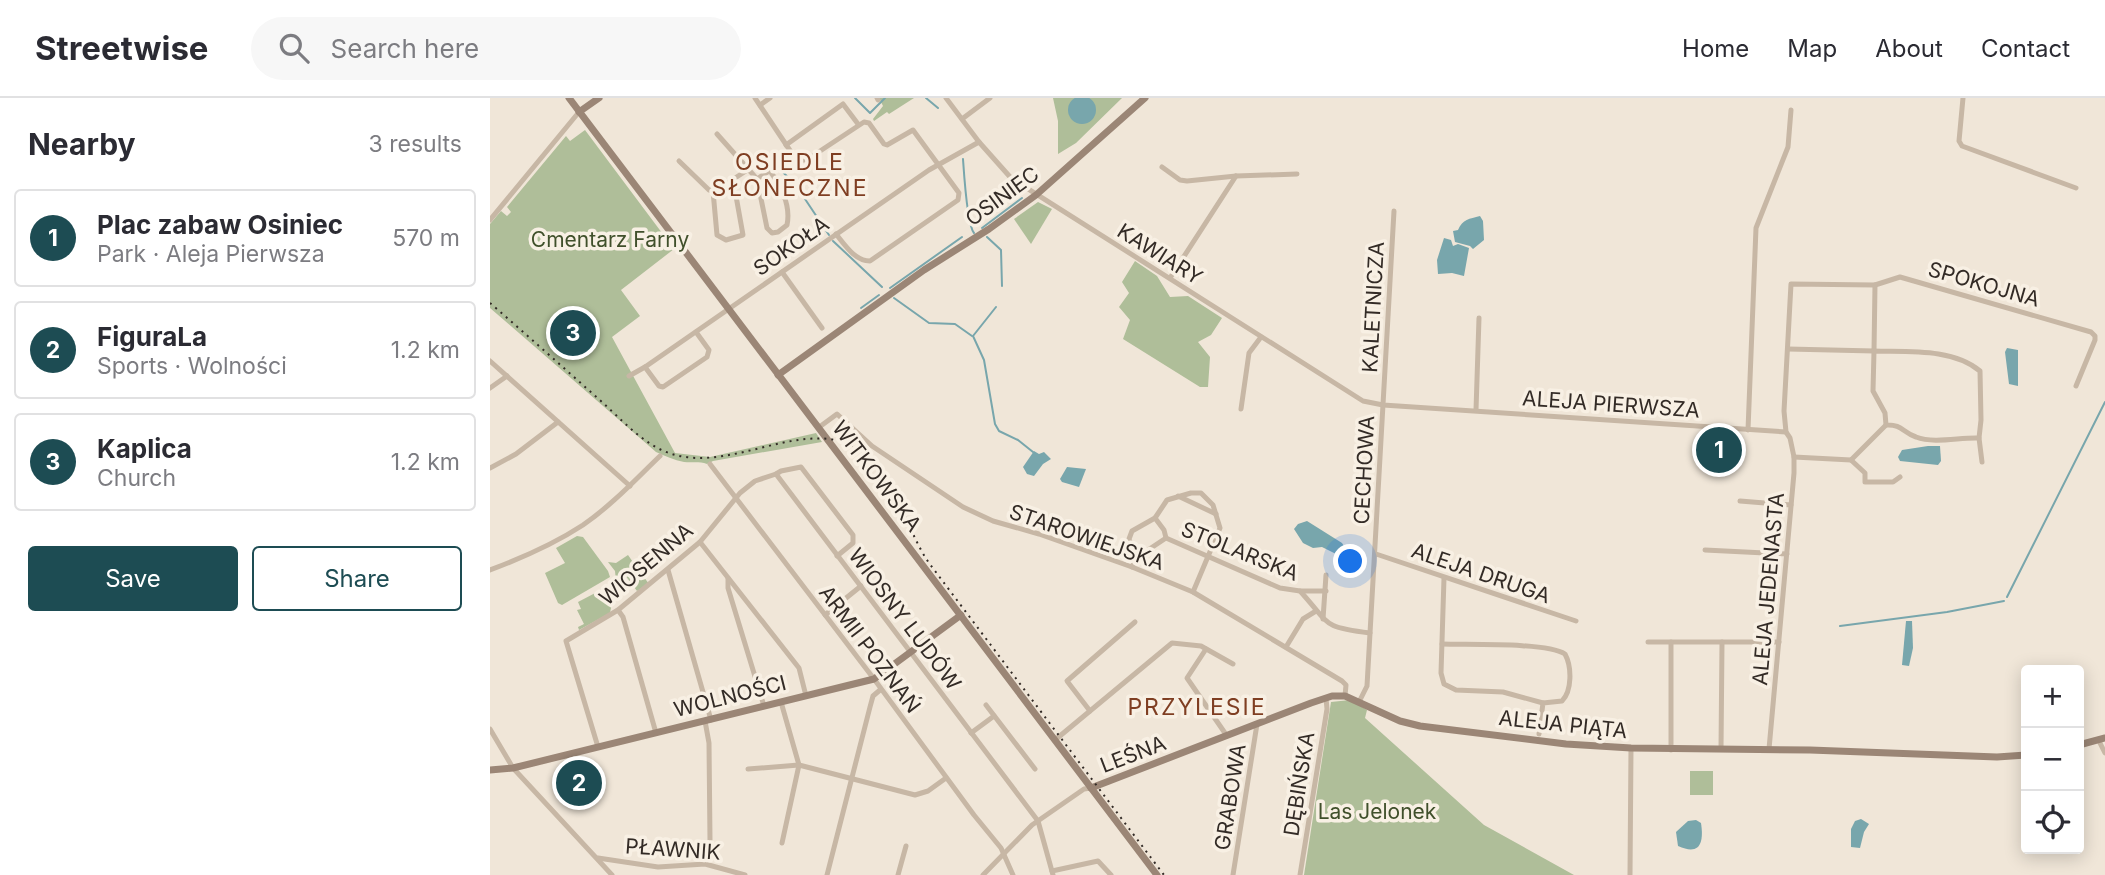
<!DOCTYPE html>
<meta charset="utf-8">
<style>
body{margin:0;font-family:Inter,sans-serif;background:#f7f7f7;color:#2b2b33}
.controls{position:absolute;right:21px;bottom:21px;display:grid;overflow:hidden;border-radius:7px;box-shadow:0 4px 18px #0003}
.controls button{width:63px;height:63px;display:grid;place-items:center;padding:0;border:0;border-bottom:2px solid #e1e1e2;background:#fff;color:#2b2b33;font:35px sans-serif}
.you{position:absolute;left:861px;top:464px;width:24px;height:24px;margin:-18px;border:5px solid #fff;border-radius:50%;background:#1a73e8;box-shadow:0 0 0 10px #1a73e833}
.badge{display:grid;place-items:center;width:46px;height:46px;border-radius:50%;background:#1d4c53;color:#fff;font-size:23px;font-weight:700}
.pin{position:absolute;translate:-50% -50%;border:4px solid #fff;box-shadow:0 2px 7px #0006}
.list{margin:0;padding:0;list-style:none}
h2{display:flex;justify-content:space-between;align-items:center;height:91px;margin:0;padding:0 28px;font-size:30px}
h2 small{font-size:23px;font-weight:400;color:#7c7c81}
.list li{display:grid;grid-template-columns:46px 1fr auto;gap:21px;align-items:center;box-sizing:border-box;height:98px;margin:0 14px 14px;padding:0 14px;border:2px solid #e1e1e2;border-radius:7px}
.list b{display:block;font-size:26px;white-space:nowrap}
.list p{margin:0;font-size:23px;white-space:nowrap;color:#7c7c81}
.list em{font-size:23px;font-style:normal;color:#7c7c81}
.actions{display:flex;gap:14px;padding:21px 28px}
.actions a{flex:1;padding:16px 0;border:2px solid #1d4c53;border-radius:7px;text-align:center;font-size:24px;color:#1d4c53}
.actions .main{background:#1d4c53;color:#fff}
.icon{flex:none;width:38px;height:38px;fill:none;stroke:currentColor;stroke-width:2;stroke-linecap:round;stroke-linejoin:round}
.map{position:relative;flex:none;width:1615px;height:777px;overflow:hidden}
header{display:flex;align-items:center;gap:42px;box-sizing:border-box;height:98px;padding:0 35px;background:#fff;border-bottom:2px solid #e1e1e2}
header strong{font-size:33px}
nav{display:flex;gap:38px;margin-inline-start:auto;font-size:24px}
.search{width:490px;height:63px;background:#f7f7f7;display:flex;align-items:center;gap:18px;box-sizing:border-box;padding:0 24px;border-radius:38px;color:#7c7c81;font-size:26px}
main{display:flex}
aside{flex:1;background:#fff}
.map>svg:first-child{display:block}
</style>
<header>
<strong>Streetwise</strong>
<div class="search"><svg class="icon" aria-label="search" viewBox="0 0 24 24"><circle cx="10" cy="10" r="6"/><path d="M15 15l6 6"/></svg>Search here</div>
<nav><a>Home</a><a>Map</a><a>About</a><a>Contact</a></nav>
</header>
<main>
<aside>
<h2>Nearby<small>3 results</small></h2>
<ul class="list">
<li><span class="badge">1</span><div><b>Plac zabaw Osiniec</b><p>Park · Aleja Pierwsza</p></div><em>570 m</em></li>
<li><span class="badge">2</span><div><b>FiguraLa</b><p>Sports · Wolności</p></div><em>1.2 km</em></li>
<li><span class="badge">3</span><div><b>Kaplica</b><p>Church</p></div><em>1.2 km</em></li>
</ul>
<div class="actions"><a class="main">Save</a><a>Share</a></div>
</aside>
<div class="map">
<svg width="1615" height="777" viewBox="0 0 1615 777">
<rect width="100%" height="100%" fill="#f0e6d8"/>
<g fill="#afbe99">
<path d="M389 0H424L399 16 397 14 384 23 383 21 393 8Z"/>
<path d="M563 0H632L586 45 568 56V23Z"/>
<path d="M95 32 184 151 131 192 150 218 122 239 185 355 220 359 326 335 332 344 223 363 217 366C209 363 202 365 194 364 184 362 175 358 166 354L0 210V126L11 113 17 118 21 114 17 109 76 38 80 43Z"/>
<path d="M548 104 562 111 541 146 524 121Z"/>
<path d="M645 163 667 178 680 199 698 198 732 220 721 237 708 244 720 259 718 289H710L633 241 640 222 629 209 639 195 632 184Z"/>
<path d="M1219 334 1242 335 1240 371 1217 369Z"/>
<path d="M87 438 93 439 118 473 120 479 72 507 68 505 55 475 75 465 66 450Z"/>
<path d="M138 457 145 467 151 469 148 471 159 486 147 493 135 477 126 483 125 473 118 464 126 465Z"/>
<path d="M109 493 121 510 120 515 89 532 88 529 94 526 87 512 91 511 88 504Z"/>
<path d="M860 602 877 612 875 620 994 727 1084 777H814L841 604Z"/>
<rect x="1200" y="673" width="23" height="24"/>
</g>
<g fill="#78a6ac">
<circle cx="592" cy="12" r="14"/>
<path d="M990 118 993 123 994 142 983 151 980 148 965 144 963 133 968 132C973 121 979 121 990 118Z"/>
<path d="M954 140 961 142 963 148 968 146 979 150 974 178 962 175 948 176 947 162Z"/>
<path d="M1517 250 1528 252V288L1519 286 1515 254Z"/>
<path d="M1438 348H1450L1451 363 1448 367 1410 363 1408 359 1412 352Z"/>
<path d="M544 353 549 356 554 354 561 361 553 366 544 378 537 376 533 369Z"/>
<path d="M577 369 596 371 589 389 572 384 570 381Z"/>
<path d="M817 423 852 445 859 456 858 460H854L832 449 823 450 813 445 804 431 808 426Z"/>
<path d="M1416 523H1422L1423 550 1419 568 1412 567Z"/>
<path d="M1371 721 1379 726 1374 734 1370 750 1361 749V731L1365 723Z"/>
<path d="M1206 722 1211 725C1214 745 1210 758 1188 748L1186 734 1198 723Z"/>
</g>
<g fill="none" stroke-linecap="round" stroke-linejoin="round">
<g stroke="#78a6ac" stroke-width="2">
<path d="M365 0 380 15 395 0"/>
<path d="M436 0 448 10"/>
<path d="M473 61C474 75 477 127 484 135"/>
<path d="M293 74 309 92 339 137"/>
<path d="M492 130 532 100"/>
<path d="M497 139 511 152 512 188"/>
<path d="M343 143 392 189"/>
<path d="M400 190 472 139"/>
<path d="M404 200 439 225 465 226 482 238"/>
<path d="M506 209 483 238 494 262 505 326 509 333 528 342 543 354"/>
<path d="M371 210 389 197"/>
<path d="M1517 499 1615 304"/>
<path d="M1350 528 1457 514 1514 503"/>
</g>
<g stroke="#c7b7a5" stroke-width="5">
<path d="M265 0 303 57 309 63 318 61 374 24 379 25 394 46 397 47 423 32 469 95 468 102 380 163C365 163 355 147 346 136"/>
<path d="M387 0 388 2"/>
<path d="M456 0 489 44 521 80 873 303 893 307 1296 334"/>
<path d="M1473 0 1469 43 1472 48 1586 90"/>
<path d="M270 7 280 0"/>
<path d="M472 21 500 0"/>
<path d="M227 36 267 81 303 57"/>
<path d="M296 47 353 6 368 26"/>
<path d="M189 63 219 92 225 93 259 71"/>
<path d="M672 69 690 82 697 83 746 78 807 76"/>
<path d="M267 81 277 130 282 135 288 134 297 127C301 108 291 88 280 73"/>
<path d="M223 93 227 137 236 142 253 137 246 98 240 85"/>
<path d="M0 122 89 14"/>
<path d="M292 174 332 230"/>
<path d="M680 180 746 78"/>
<path d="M1298 251 1384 253 1385 187 1410 179 1601 234 1605 238V242L1586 288"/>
<path d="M1384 253C1418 254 1463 250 1490 273L1491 322 1489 340C1470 339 1445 346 1426 339 1413 335 1412 326 1396 327L1395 315 1383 293Z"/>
<path d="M0 263 140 388"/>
<path d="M155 269 169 288 173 289 217 259 219 252 206 234"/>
<path d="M139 278 155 269 439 72 489 44"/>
<path d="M0 290 17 278"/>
<path d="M751 311 759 255 771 239"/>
<path d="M986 312 989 220"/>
<path d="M328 330 347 316 382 348 473 409 503 423 549 436 642 469 703 494 852 583 856 587 855 598"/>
<path d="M1258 332 1266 130 1298 49 1301 12"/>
<path d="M1489 340 1492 364"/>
<path d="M1304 359 1361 362 1396 327"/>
<path d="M1361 362 1375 375V384H1403L1410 379"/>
<path d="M220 366 384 581 484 717 511 750 523 777"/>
<path d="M0 370 26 356 68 324"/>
<path d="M286 376 291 373 311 369 363 437V445L347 458"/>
<path d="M688 398 726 416"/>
<path d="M1250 403 1301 407"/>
<path d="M665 420 674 432 676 440 790 490 810 493C841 527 831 529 880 535"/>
<path d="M210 444 309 570 316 598"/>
<path d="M1215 452 1297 456"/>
<path d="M886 456 1086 523"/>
<path d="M646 460 676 440"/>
<path d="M642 469 646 460 639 441 642 433 665 420 677 402 701 395H711L723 407 730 430 703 494"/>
<path d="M0 472C32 460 64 446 93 427 122 407 145 382 170 358"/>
<path d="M178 472 221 622"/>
<path d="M238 480V490L274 608"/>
<path d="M954 480 951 575 954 586 966 592 1013 594 1053 605"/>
<path d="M810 493H836"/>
<path d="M128 512 133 519 166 635"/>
<path d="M335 517 371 488"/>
<path d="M833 521 836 477"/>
<path d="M1158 544H1289"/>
<path d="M952 546C978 547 1056 544 1075 556 1082 569 1082 593 1072 603L1053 605 1049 636"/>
<path d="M796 549 813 521 826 513"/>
<path d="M716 551 697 580 737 638"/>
<path d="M291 604 309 667 292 745"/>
<path d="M869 604 877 588 904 113"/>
<path d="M496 607 545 671"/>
<path d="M600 613 577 583 645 524"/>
<path d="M215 623 219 645 220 742"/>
<path d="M0 631 23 670 122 777"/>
<path d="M481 635 504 618"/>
<path d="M565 642 682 545 711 548 743 566"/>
<path d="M1609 643 1615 655"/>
<path d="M108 649 76 543 128 512 210 444 250 395 265 383 286 376 548 723 563 777"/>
<path d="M1231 651 1232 544"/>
<path d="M1279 651 1304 375V359L1300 340 1296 334 1294 313 1301 186 1385 187"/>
<path d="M1181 652V544"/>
<path d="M258 671 309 667 425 697 438 693 456 680"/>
<path d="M108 760 168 769 215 766 255 777"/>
<path d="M562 773 608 763 621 777"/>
<path d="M337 777 380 609 383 598 390 592"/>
<path d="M408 777 416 748"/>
<path d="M493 777 542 727 594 691 601 690"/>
<path d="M743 777 767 626"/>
<path d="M810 777 837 611 836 600"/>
<path d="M1140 777 1141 650"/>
</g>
<g stroke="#9b8676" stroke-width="7">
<path d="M79 0 667 777"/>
<path d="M89 14 109 0"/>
<path d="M288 277 434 172 499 131 546 97 655 0"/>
<path d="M1589 647 1615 640"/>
<path d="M0 672 23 670 384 581 471 517"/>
<path d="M601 690 821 605 842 598H855L910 623 930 628 1076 646 1141 650 1320 652 1507 659 1536 657"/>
</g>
<path stroke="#332b26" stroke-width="2" stroke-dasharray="2 5" stroke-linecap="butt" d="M0 205C38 238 75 271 112 304 132 322 153 346 179 355 249 380 334 299 390 371 410 396 419 436 439 465L674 777"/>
</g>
<g text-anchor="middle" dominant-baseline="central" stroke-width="7" stroke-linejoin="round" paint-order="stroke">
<g font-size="21" fill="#332b26" stroke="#f8f0e4">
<text transform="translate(512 98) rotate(-36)">OSINIEC</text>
<text transform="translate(301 148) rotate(-35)">SOKOŁA</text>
<text transform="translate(670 156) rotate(32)">KAWIARY</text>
<text transform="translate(1494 186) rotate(16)">SPOKOJNA</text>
<text transform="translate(883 209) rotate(-87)">KALETNICZA</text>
<text transform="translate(1121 306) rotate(4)">ALEJA PIERWSZA</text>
<text transform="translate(874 372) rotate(-87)">CECHOWA</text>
<text transform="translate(387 378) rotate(53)">WITKOWSKA</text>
<text transform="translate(597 439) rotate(19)">STAROWIEJSKA</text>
<text transform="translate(750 453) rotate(22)">STOLARSKA</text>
<text transform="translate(156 466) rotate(-40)">WIOSENNA</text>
<text transform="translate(991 475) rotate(19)">ALEJA DRUGA</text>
<text transform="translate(1278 491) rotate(-85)">ALEJA JEDENASTA</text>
<text transform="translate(415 521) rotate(53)">WIOSNY LUDÓW</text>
<text transform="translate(380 551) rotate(53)">ARMII POZNAŃ</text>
<text transform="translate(240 598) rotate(-14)">WOLNOŚCI</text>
<text transform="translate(1073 626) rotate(6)">ALEJA PIĄTA</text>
<text transform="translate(643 656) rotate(-21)">LEŚNA</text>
<text transform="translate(809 686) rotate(-81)">DĘBIŃSKA</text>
<text transform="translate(740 699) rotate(-81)">GRABOWA</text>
<text transform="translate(183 751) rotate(4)">PŁAWNIK</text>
</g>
<g font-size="21" fill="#40502b" stroke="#f8f0e4">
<text x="120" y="141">Cmentarz Farny</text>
<text x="887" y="713">Las Jelonek</text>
</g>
<g font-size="23" letter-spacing="2" fill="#7f3e22" stroke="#f8f0e4">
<text x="300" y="64">OSIEDLE<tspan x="300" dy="26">SŁONECZNE</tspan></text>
<text x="707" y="609">PRZYLESIE</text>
</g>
</g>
</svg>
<div class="controls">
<button>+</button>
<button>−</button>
<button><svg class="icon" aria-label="locate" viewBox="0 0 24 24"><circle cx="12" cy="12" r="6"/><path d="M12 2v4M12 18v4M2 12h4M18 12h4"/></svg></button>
</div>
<div class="you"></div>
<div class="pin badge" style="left:1229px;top:352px">1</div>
<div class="pin badge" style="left:89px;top:685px">2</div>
<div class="pin badge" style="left:83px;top:235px">3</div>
</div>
</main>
